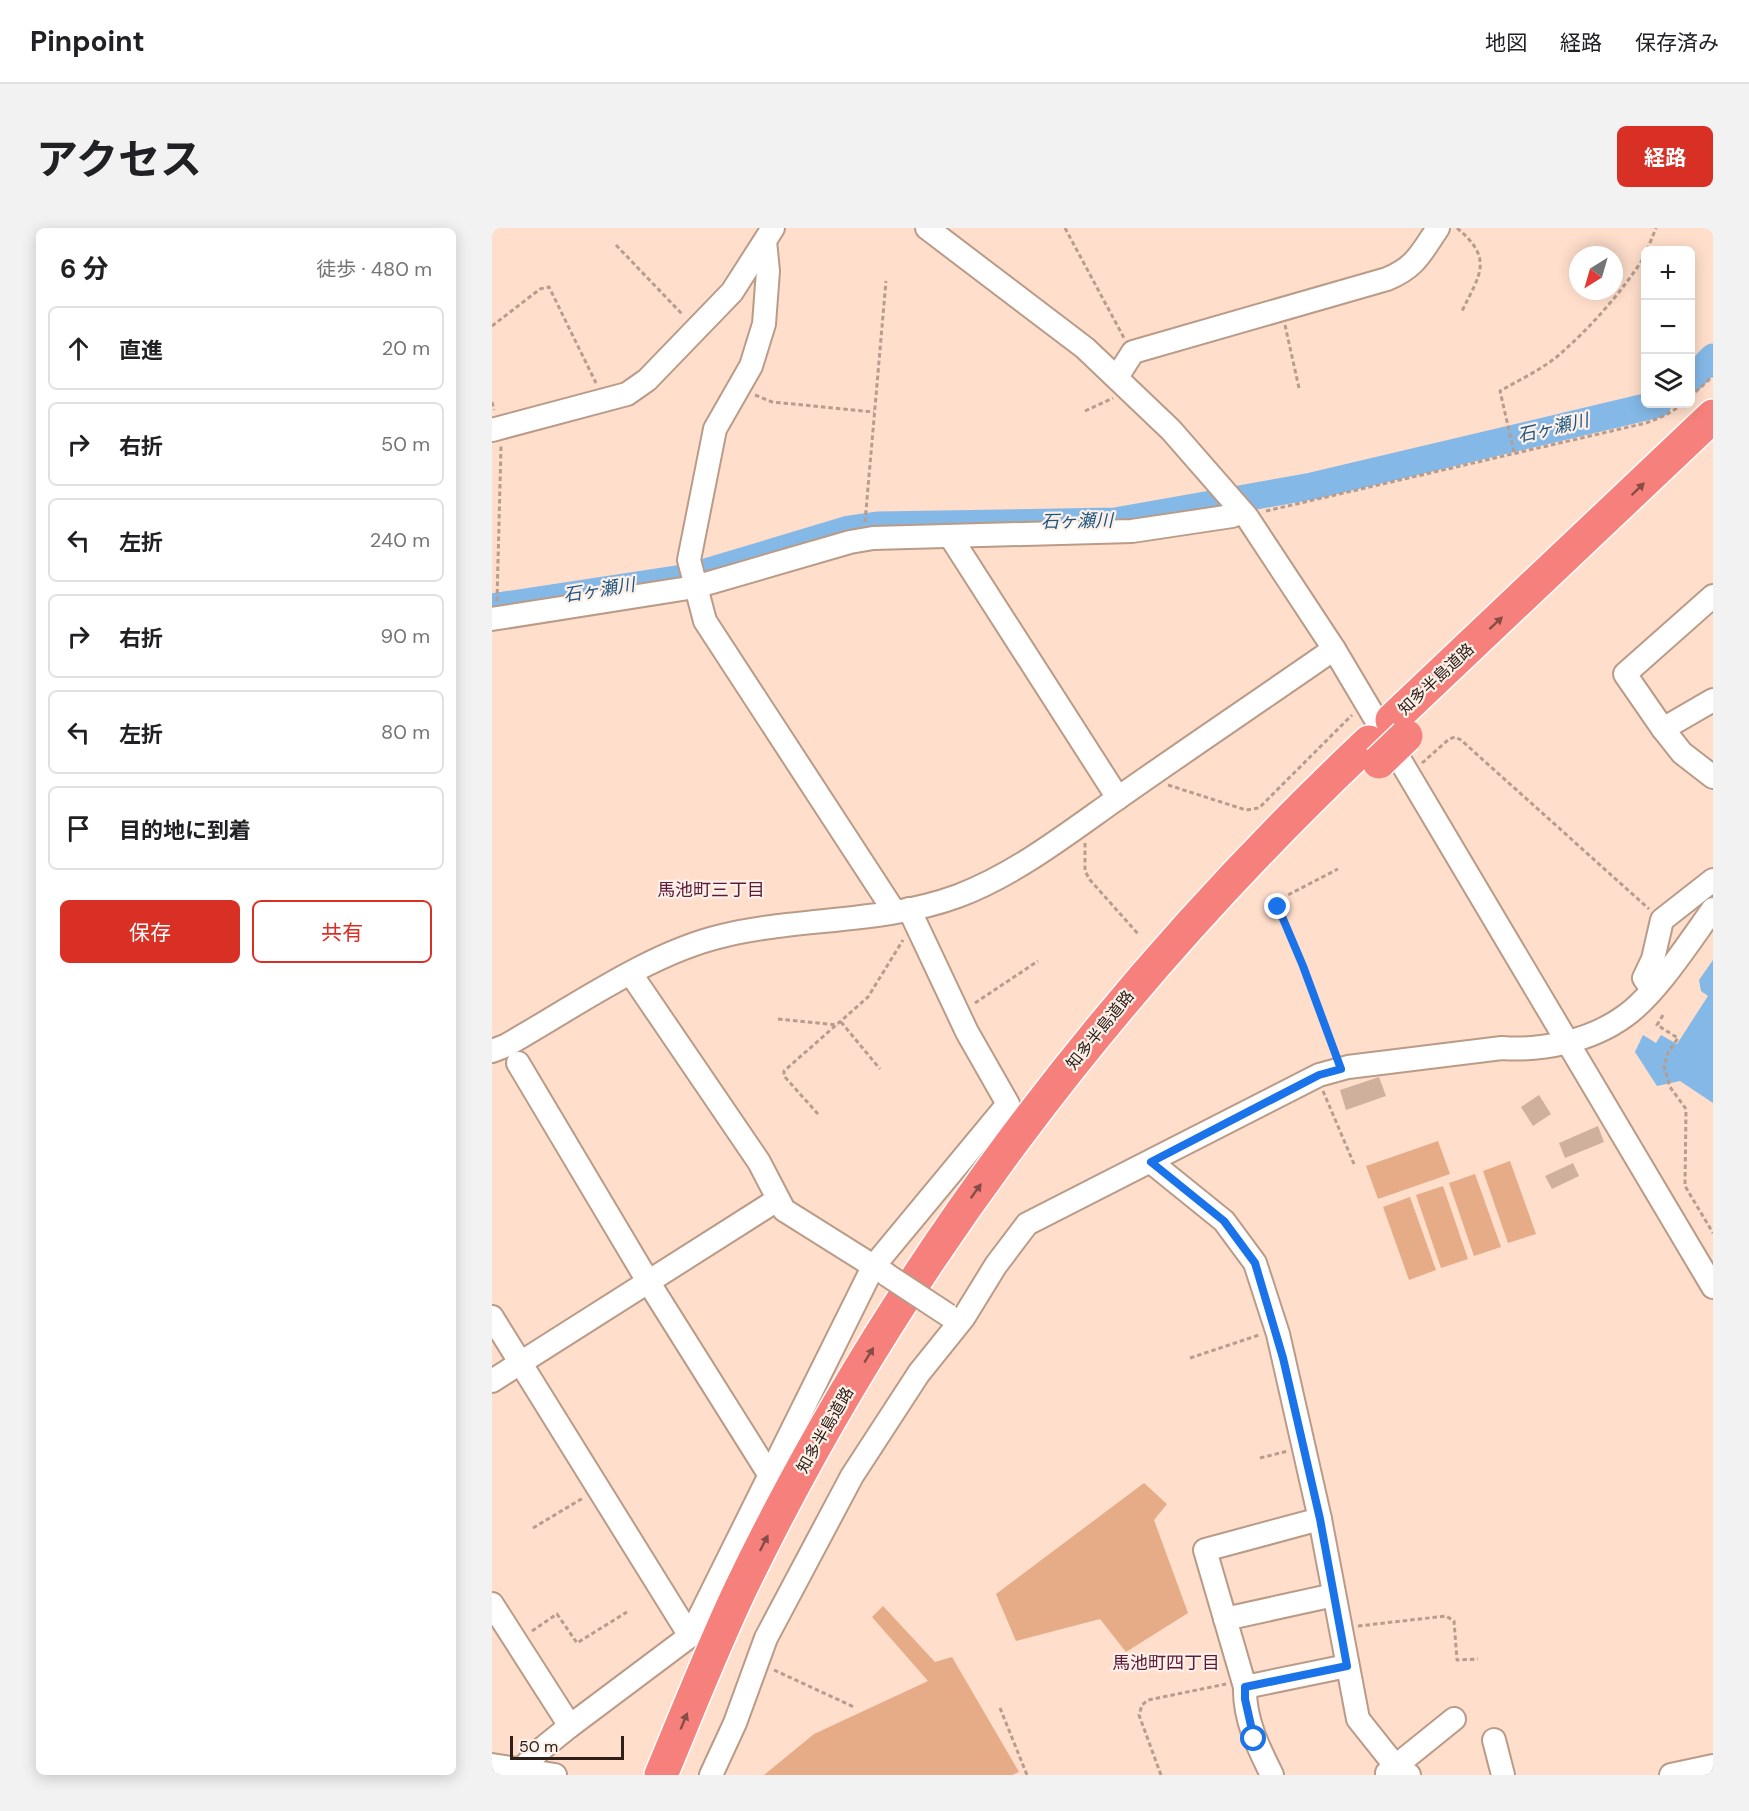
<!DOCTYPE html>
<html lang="ja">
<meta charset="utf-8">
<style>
body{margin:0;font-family:"DM Sans","Noto Sans JP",sans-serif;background:#f2f2f2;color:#202124}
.controls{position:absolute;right:18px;top:18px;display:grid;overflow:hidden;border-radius:9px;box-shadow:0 3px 15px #0003}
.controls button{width:54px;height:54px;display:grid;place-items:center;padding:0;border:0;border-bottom:2px solid #e0e0e0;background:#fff;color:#202124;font:30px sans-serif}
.compass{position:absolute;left:1077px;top:18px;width:54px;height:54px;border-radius:50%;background:#fff;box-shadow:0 3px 15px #0003;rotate:217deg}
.scale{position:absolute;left:18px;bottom:15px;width:114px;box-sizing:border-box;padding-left:6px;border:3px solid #2c2019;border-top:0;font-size:16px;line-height:21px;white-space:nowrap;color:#2c2019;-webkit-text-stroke:4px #fdf0e8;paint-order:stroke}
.stop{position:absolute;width:18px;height:18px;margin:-14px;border:4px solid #1a73e8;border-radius:50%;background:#fff}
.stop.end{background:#1a73e8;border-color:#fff;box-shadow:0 2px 6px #0008}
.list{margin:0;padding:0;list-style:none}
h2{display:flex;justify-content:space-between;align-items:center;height:78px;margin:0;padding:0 24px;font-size:26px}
h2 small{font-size:20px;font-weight:400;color:#757577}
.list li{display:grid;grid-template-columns:39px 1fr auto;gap:18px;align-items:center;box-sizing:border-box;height:84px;margin:0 12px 12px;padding:0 12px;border:2px solid #e0e0e0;border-radius:9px}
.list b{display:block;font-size:22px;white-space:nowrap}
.list em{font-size:20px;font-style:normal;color:#757577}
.actions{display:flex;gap:12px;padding:18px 24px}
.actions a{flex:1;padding:14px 0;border:2px solid #d93025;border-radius:9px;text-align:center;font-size:21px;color:#d93025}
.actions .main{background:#d93025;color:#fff}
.icon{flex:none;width:33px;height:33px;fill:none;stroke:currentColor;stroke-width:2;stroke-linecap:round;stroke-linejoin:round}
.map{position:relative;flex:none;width:1221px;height:1547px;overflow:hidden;border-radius:9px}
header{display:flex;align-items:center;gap:36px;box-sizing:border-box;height:84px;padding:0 30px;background:#fff;border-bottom:2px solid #e0e0e0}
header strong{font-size:28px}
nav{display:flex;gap:33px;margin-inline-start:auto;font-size:21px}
.intro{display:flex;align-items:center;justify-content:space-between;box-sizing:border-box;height:144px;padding:0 36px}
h1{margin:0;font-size:42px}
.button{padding:15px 27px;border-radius:9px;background:#d93025;color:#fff;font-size:21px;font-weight:700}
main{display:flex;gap:36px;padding:0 36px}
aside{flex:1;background:#fff;border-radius:9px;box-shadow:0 3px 15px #0003}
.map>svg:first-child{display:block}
</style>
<header>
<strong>Pinpoint</strong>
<nav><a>地図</a><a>経路</a><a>保存済み</a></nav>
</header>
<div class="intro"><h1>アクセス</h1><a class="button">経路</a></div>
<main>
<aside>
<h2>6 分<small>徒歩 · 480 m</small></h2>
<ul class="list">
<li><svg class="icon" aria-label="ahead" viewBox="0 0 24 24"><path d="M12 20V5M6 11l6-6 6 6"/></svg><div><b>直進</b></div><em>20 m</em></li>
<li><svg class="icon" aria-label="right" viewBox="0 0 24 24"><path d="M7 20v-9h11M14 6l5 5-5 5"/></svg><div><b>右折</b></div><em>50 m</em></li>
<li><svg class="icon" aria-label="left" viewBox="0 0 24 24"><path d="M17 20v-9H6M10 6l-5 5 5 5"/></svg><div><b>左折</b></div><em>240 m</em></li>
<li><svg class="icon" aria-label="right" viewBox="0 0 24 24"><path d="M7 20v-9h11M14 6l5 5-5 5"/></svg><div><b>右折</b></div><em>90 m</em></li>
<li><svg class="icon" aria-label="left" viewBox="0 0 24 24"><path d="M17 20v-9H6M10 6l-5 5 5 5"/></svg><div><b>左折</b></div><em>80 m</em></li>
<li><svg class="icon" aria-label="arrive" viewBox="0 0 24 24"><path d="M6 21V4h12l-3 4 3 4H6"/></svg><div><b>目的地に到着</b></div></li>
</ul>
<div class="actions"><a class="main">保存</a><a>共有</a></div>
</aside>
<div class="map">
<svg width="1221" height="1547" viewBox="0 0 1221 1547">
<rect width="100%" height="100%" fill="#ffdecb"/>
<g fill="#e5ac87">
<path d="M946 913 958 946 886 971 874 938Z"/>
<path d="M1018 933 1044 1006 1016 1015 991 943Z"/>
<path d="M983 946 1009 1019 982 1028 957 955Z"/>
<path d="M951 958 976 1031 949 1040 924 967Z"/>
<path d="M918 969 944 1042 917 1052 891 979Z"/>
<path d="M652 1255 675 1276 662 1292 696 1385 634 1424 608 1391 524 1413 504 1366Z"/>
<path d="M391 1378 443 1434 460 1429 527 1544 520 1547H272L322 1506 436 1453 380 1389Z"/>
</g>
<path fill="#84b9e7" d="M1221 732V875L1188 853 1165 858 1143 824 1151 807 1164 815 1169 807 1185 816 1216 768 1209 763 1207 752Z"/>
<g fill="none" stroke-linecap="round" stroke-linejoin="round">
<g stroke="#84b9e7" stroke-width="27">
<path d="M1198 152 1221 129"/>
<path d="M0 379 197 349 357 301 385 297 623 293 820 258 1166 176"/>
</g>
</g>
<g fill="#cfb09d">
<path d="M887 849 894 868 854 882 848 862Z"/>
<path d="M1047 867 1059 886 1041 898 1029 879Z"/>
<path d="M1106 898 1112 914 1073 930 1067 915Z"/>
<path d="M1081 935 1087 948 1060 961 1053 948Z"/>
</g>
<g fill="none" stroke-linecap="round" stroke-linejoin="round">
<defs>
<g id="minor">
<path d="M435 0 593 120 679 202 755 289 842 421 1221 1059"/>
<path d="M273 13 276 43 272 96 259 138 223 201 197 332 213 393 402 683"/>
<path d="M625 149 641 124 895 51C924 39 929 25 946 0"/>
<path d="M0 202 135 166 155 152 240 64 281 0"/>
<path d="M458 308 626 570"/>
<path d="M1221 368 1133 446 1171 501 1221 472"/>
<path d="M0 391 203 359 358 314 381 310 640 303 740 288 750 284"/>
<path d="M1171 501 1190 525 1221 549"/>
<path d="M139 746 267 934 292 982 394 1046"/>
<path d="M1160 761 1152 750 1161 731 1170 692 1221 652"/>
<path d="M0 823 13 818C79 781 157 725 230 708 307 689 390 696 466 668 524 646 575 606 626 570 697 520 770 471 842 421"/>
<path d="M26 835 157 1055 277 1246"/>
<path d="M659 934 732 993 763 1035 786 1106 828 1291 866 1491 901 1535 917 1547"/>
<path d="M0 1089 198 1408"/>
<path d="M0 1153 285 972"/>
<path d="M828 1291 713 1322 753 1459 855 1438"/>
<path d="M0 1376 78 1498"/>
<path d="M733 1391 842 1367"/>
<path d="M753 1459C752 1491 766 1519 780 1547"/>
<path d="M1002 1512 1011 1547"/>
<path d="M0 1537 63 1547"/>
<path d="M895 1545 962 1491"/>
<path d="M24 1547 47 1523 78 1498 198 1408 381 1039 516 876 475 804 417 681"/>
<path d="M219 1547 243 1495 274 1410 360 1248 427 1145 472 1089 504 1037 535 996 827 847 856 839 1010 820C1050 823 1099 813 1133 788 1164 766 1198 713 1221 681"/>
<path d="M1179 1547 1221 1538"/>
</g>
<g id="highway">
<path d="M900 492 1221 188"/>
<path d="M169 1547C195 1485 220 1421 249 1360 403 1041 620 757 877 514"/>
</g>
</defs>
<use href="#minor" stroke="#b99b88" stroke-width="26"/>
<use href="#highway" stroke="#fff" stroke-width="36"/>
<g stroke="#b79d8e" stroke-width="3" stroke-dasharray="4.5 3" stroke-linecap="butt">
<path d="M573 0 632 110"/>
<path d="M965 0C1002 31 988 46 970 83"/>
<path d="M124 17 191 87"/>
<path d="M1155 22 1164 0"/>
<path d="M793 97 807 160"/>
<path d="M0 98 48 61 57 59 104 155"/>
<path d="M263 167 280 174 382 184"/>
<path d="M1198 169 1221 148"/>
<path d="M0 174 2 182"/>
<path d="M593 183 621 170"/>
<path d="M1022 224 1008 163C1027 152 1049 142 1067 127 1099 99 1131 63 1154 26"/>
<path d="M774 283 1154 195 1174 187 1191 176"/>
<path d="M373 294 394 53"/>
<path d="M5 373 9 218"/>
<path d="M930 535 957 511 963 509 969 512 1157 681"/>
<path d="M676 557 754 582 767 580 860 487"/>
<path d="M593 615V643L598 652 647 707"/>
<path d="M483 775 546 733"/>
<path d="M1171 787 1165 797 1186 810 1176 825 1172 838 1178 859 1194 881 1193 958 1221 1005"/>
<path d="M286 791 346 797"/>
<path d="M349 794 388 841"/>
<path d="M844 824 786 679 792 669 846 641"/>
<path d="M831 863 862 936"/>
<path d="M326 886 292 848V843L376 769 411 712"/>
<path d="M698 1130 767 1107"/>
<path d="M768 1230 796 1223"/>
<path d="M41 1300 91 1270"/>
<path d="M866 1398 954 1388 962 1393 965 1432 986 1431"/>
<path d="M40 1403 65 1386 85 1415 135 1384"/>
<path d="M282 1442 362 1479"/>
<path d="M508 1480 535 1547"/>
<path d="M669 1547 647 1487 650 1477 656 1472 734 1456"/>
</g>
<use href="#minor" stroke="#fff" stroke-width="22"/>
<use href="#highway" stroke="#f6817c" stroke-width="33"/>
<defs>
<path id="minor-bridge" d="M395 1047 456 1087"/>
<path id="highway-bridge" d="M887 534 914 508"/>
</defs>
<use href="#minor-bridge" stroke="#b99b88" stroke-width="26" stroke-linecap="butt"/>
<use href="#highway-bridge" stroke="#fff" stroke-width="36" stroke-linecap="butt"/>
<use href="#minor-bridge" stroke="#fff" stroke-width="22"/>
<use href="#highway-bridge" stroke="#f6817c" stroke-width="33"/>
</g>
<defs><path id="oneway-solid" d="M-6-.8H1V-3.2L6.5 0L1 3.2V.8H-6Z" transform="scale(1.5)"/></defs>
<g fill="#874c46">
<use href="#oneway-solid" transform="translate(1146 261) rotate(-44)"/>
<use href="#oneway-solid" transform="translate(1004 395) rotate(-43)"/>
<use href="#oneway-solid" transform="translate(484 963) rotate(-54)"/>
<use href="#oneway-solid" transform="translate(377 1127) rotate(-59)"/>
<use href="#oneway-solid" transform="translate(272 1315) rotate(-63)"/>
<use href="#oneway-solid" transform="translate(192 1493) rotate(-68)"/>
</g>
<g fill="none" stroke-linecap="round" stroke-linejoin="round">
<path stroke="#1a73e8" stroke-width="8" d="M762 1511 753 1471V1459L855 1438 828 1291 791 1130 763 1035 732 993 659 934 827 847 849 841 811 738 786 679"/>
</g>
<g text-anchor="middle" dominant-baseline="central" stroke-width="4.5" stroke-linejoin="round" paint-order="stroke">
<g font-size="16" fill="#2c2019" stroke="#fdf0e8">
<text transform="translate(944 451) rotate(-43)">知多半島道路</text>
<text transform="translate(608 802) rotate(-51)">知多半島道路</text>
<text transform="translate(333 1202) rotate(-60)">知多半島道路</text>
</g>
<g font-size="18" font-style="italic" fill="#1c5682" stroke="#fdf0e8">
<text transform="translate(1061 200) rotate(-13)">石ヶ瀬川</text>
<text transform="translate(585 293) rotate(-1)">石ヶ瀬川</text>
<text transform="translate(107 362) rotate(-9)">石ヶ瀬川</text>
</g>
<g font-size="18" fill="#5c1b39" stroke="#fdf0e8">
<text x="219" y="662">馬池町三丁目</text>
<text x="674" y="1435">馬池町四丁目</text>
</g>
</g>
</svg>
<div class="controls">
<button>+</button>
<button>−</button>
<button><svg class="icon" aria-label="layers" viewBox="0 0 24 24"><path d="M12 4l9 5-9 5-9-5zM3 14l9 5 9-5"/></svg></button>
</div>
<svg class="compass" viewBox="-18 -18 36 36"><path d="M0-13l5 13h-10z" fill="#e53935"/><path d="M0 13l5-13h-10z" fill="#757577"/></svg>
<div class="scale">50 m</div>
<div class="stop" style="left:762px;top:1511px"></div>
<div class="stop end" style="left:786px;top:679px"></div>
</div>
</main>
